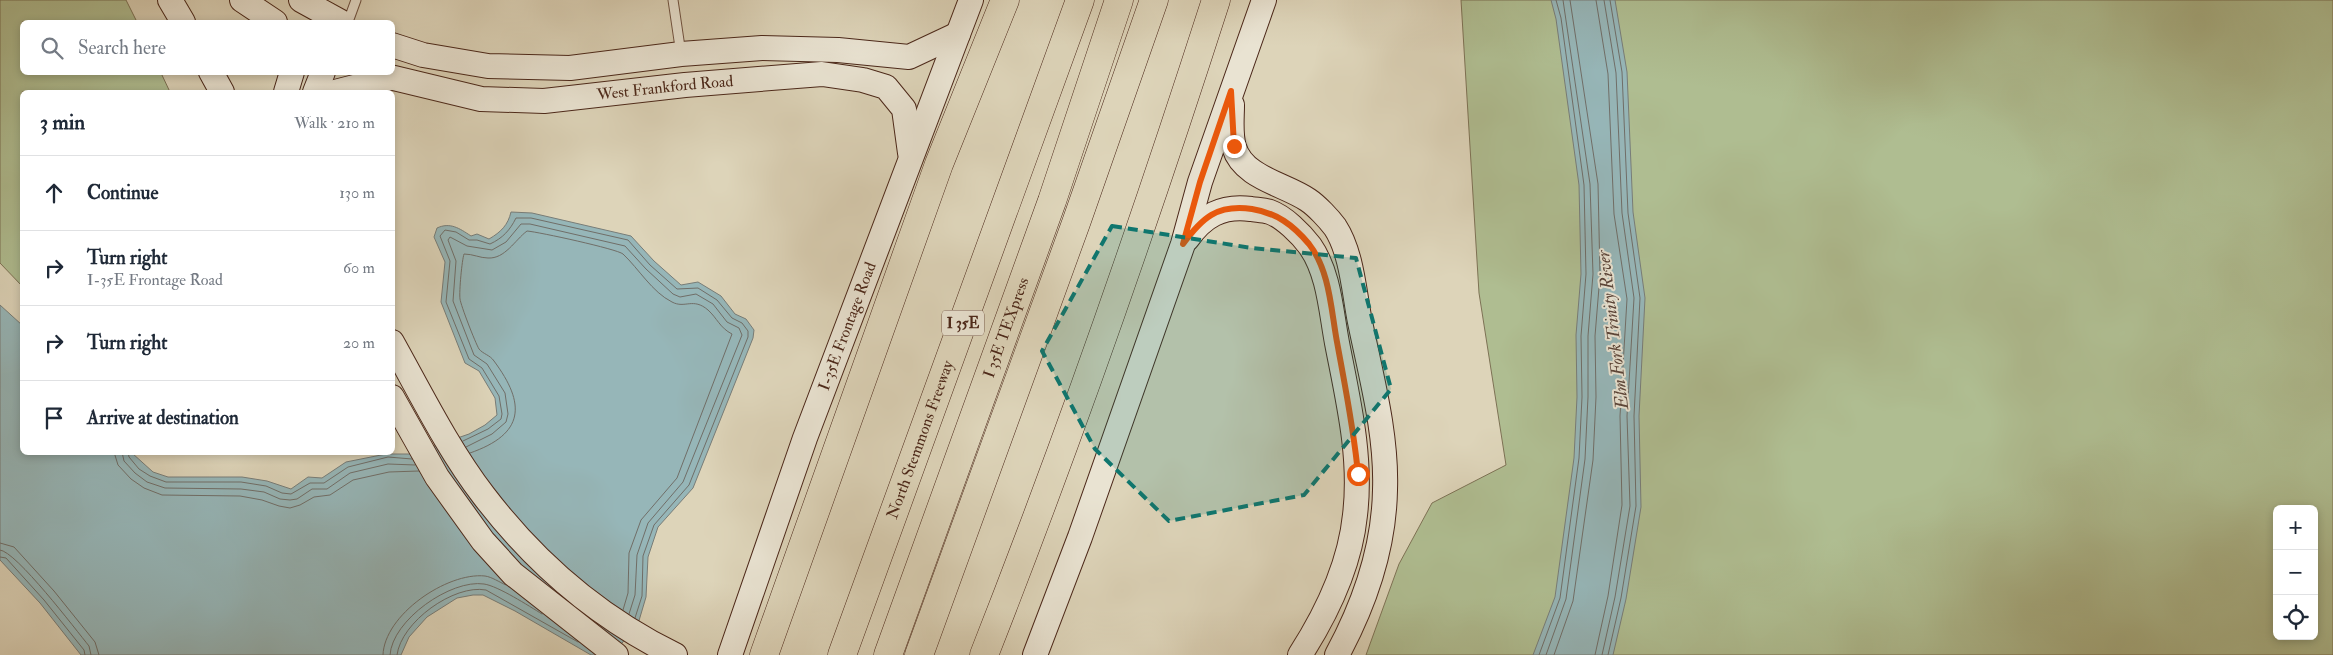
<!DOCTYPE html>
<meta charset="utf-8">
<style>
body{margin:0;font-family:"IM FELL Double Pica",serif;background:#f6f6f7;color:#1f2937}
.controls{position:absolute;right:15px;bottom:15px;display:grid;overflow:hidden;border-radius:8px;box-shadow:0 2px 8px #0003}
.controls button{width:45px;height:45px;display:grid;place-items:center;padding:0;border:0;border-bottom:1px solid #e0e1e3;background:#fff;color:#1f2937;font:25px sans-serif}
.stop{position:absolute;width:15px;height:15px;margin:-11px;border:4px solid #ea580c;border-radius:50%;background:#fff}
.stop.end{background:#ea580c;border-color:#fff;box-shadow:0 1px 5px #0008}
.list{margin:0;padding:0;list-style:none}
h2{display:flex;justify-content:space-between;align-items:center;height:65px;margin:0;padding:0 20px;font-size:21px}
h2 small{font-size:16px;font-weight:400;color:#747a83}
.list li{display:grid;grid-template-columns:32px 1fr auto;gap:15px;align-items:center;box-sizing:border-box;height:75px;padding:0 20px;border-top:1px solid #e0e1e3}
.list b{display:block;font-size:19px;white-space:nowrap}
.list p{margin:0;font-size:16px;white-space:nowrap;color:#747a83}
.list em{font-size:16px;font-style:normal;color:#747a83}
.icon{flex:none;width:28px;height:28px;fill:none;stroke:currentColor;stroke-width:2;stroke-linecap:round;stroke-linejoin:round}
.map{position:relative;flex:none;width:2333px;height:655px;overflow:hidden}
.search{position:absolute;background:#fff;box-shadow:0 2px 8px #0003;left:20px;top:20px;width:375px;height:55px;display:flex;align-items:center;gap:12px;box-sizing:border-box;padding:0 18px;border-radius:8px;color:#747a83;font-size:19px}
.panel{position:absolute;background:#fff;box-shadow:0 2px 8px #0003;left:20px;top:90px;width:375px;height:365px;border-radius:8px}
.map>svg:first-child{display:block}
</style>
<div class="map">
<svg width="2333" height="655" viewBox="0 0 2333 655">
<rect width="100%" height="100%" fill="#ddd4b9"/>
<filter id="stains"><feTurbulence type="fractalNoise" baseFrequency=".004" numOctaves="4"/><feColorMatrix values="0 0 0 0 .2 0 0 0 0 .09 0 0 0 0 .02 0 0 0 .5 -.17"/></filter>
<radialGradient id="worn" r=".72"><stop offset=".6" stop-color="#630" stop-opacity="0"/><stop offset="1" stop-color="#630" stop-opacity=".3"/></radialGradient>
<g fill="#afbd91" stroke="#7d7255" fill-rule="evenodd">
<path d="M0 0H126L137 22H22V72L161 73 170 92H22V286L0 263Z"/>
<path d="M1461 0H2333V655H1366L1399 564 1432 503 1506 465 1479 293ZM2277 509H2314V636H2277Z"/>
</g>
<g fill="#96b6b8" stroke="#787d78">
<path d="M1551 0H1615L1627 72 1633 212 1645 298 1639 416 1641 507 1626 599 1613 655H1533L1555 597 1574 458 1577 397 1576 335 1581 274 1579 185 1556 19Z"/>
<path d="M511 212 532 213 631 236 654 261 681 285 698 282 721 296 735 314 746 319 754 330 753 338 693 488 658 527 648 557 646 597 638 624 612 655H591L515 611 483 595H473L457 598 427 617 409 637 401 655H81L40 603 0 560V305L22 325V452L132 453 153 472 168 477H242L267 481 291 489 308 477 322 478 346 462 386 454H411L469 434 485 425 497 415 495 398 479 371 465 363 441 302 445 262 434 237 437 228C450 222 459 228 471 236L477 234 489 239C501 232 508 225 511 212Z"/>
</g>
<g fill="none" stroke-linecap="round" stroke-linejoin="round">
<g stroke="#706e68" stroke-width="1">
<path d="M463 441 488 429 501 419 502 414 499 396 482 368 469 359 446 302 450 261 440 236 445 230 456 232 469 240H477L490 244C503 238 510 230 516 218H531L628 240 650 265 677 289 698 288 717 300 732 318 742 323 748 331V337L689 485 654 525 643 556 642 596 635 618"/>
<path d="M466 447 492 434 506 422 508 414 505 393 487 364 474 355 453 301 456 261 448 240 450 237 467 246 492 250 506 242 521 224H530L625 246 646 269 673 294 680 297 696 294 713 304 727 322 739 328 742 335 683 482 648 523 637 555 635 595 629 614"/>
<path d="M114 452 118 465 131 479 144 488 162 495 240 496 262 500 279 506 290 508 300 505 314 497 330 495 353 480 389 472 419 471"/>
<path d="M122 452 124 461 135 473 147 482 165 488 241 489 264 492 280 499 290 500 297 499 312 489H327L350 473 388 464 415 465"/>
<path d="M128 452 129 457 139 469 150 476 166 482H241L266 486 282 493 291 494 310 483H324L348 467 388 457 412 459"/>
<path d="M470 453C525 434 526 404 494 361 490 355 483 354 479 349 475 342 461 306 460 299 459 291 462 260 464 254 473 254 480 258 488 258 505 259 515 240 527 231 539 232 617 249 623 254 639 269 652 292 672 302 685 309 693 297 708 310 717 318 720 328 732 334L677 478 641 520 629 553 628 593 623 610"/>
<path d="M0 543 14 547 54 591 95 642 99 655"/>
<path d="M0 550C16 551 76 630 89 646L91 655"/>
<path d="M0 557 6 558 44 600 84 650 85 655"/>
<path d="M383 655C384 615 447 572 485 576 492 577 499 582 506 585"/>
<path d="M390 655C392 620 451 579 484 584 498 586 529 606 542 614"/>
<path d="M397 655C401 622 454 584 486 590L578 642"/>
<path d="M1539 655 1560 598 1579 458 1582 397 1581 336 1586 274 1584 185 1561 18 1556 0"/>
<path d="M1546 655 1566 599 1585 459 1588 397V336L1593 274 1590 184 1563 0"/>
<path d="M1554 655 1573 601 1593 460 1596 397 1595 336 1600 275 1598 184 1570 0"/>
<path d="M1595 655 1608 596 1622 505 1620 416 1627 299 1614 214 1608 74 1596 0"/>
<path d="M1602 655 1615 597 1630 506 1627 416 1634 298 1622 213 1616 73 1604 0"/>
<path d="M1608 655 1621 598 1636 506 1634 416 1640 298 1628 213 1622 72 1610 0"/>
</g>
<defs>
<g id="lane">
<path d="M673 0 681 54"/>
<path d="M348 22 356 0"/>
</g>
<g id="secondary">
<path d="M170 0 183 22"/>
<path d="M242 0 275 22"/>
<path d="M301 0 341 22"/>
<path d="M392 45 423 55 488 66 570 68 681 54 762 48 838 50 909 57 958 34"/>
<path d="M211 72 222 92"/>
<path id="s1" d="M369 72 481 99 544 101 685 85 822 74 863 80 886 87 904 109 910 153"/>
<path d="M286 92 292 72"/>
<path d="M315 92 323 72"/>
<path d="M335 92 390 78"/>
<path d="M1232 105C1232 118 1230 134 1234 147 1243 178 1285 184 1308 200 1317 206 1329 219 1335 227 1352 253 1354 292 1360 322 1371 376 1387 434 1385 490 1384 548 1364 605 1337 655"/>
<path d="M1187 239C1203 216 1222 205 1251 209 1257 210 1264 210 1270 212 1284 217 1301 234 1310 246 1329 273 1331 311 1337 343 1348 400 1362 457 1355 515 1350 565 1327 613 1300 655"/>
<path d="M392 342C421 394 448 449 484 496 536 564 597 617 675 655"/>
<path d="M392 397 437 477 483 541 513 574 616 655"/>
<path id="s2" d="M730 655 805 438 971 0"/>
<path d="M1035 655 1080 537 1183 244 1200 182 1264 0"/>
</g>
<g id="highway">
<path d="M764 655 939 164 1005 0"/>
<path id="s3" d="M842 655 1080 0"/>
<path id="s4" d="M888 655 1052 201 1119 0"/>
<path d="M919 655 1076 223 1154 0"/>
<path d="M984 655C1069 439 1145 221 1216 0"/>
</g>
</defs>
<use href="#lane" stroke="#705241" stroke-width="11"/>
<use href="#secondary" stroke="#4b2719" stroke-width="26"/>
<use href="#highway" stroke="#4b2719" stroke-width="29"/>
<use href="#lane" stroke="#e9e3d2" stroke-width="9"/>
<use href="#secondary" stroke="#e9e3d2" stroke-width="24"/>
<use href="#highway" stroke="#ddd4b9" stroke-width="28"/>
</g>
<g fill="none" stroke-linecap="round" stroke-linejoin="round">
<path stroke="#ea580c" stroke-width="6" d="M1234 146 1231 91 1200 182 1183 244C1202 218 1217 204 1252 209 1277 213 1293 225 1309 244 1330 271 1331 310 1337 342 1345 386 1354 430 1358 474"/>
</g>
<path fill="#0f766e" fill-opacity="0.2" stroke="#0f766e" stroke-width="4" stroke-dasharray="10 6" stroke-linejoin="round" d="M1112 226 1252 248 1356 258 1391 389 1304 495 1169 521 1095 449 1042 351Z"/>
<g text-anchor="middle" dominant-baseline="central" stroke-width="4" stroke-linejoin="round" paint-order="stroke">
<rect fill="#e9e3d2" stroke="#7a5f50" stroke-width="1" x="942" y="310.5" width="42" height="25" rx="4"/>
<g font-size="15" font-weight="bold" fill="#4b2719">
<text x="963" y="323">I 35E</text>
</g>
<g font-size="16" fill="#4b2719" stroke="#e9e3d2">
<text stroke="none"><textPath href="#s1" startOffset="300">West Frankford Road</textPath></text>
<text stroke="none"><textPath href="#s2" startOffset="349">I-35E Frontage Road</textPath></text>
<text stroke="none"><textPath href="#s4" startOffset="348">I 35E TEXpress</textPath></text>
<text stroke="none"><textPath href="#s3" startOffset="229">North Stemmons Freeway</textPath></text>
</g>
<g font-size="18" font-style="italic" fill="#5a4439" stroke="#e9e3d2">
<text transform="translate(1613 330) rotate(-97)">Elm Fork Trinity River</text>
</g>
</g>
<rect width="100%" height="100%" filter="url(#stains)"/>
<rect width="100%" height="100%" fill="url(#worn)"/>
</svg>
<div class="controls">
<button>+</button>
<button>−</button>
<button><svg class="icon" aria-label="locate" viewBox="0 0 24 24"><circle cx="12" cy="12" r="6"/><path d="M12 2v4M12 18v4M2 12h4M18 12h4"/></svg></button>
</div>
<div class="stop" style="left:1358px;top:474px"></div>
<div class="stop end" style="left:1234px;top:146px"></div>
<div class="search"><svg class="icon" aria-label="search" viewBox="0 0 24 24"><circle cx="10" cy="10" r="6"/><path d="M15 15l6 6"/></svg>Search here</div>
<section class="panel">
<h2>3 min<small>Walk · 210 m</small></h2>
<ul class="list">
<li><svg class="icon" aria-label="ahead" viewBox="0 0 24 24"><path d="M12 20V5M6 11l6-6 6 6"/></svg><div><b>Continue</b></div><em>130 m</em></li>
<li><svg class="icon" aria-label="right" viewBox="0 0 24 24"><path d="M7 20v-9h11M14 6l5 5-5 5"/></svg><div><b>Turn right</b><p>I-35E Frontage Road</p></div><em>60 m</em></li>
<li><svg class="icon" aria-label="right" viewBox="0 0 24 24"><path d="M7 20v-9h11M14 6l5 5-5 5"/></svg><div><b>Turn right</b></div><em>20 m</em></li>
<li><svg class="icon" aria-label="arrive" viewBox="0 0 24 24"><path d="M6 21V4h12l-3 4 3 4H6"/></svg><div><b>Arrive at destination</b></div></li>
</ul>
</section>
</div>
